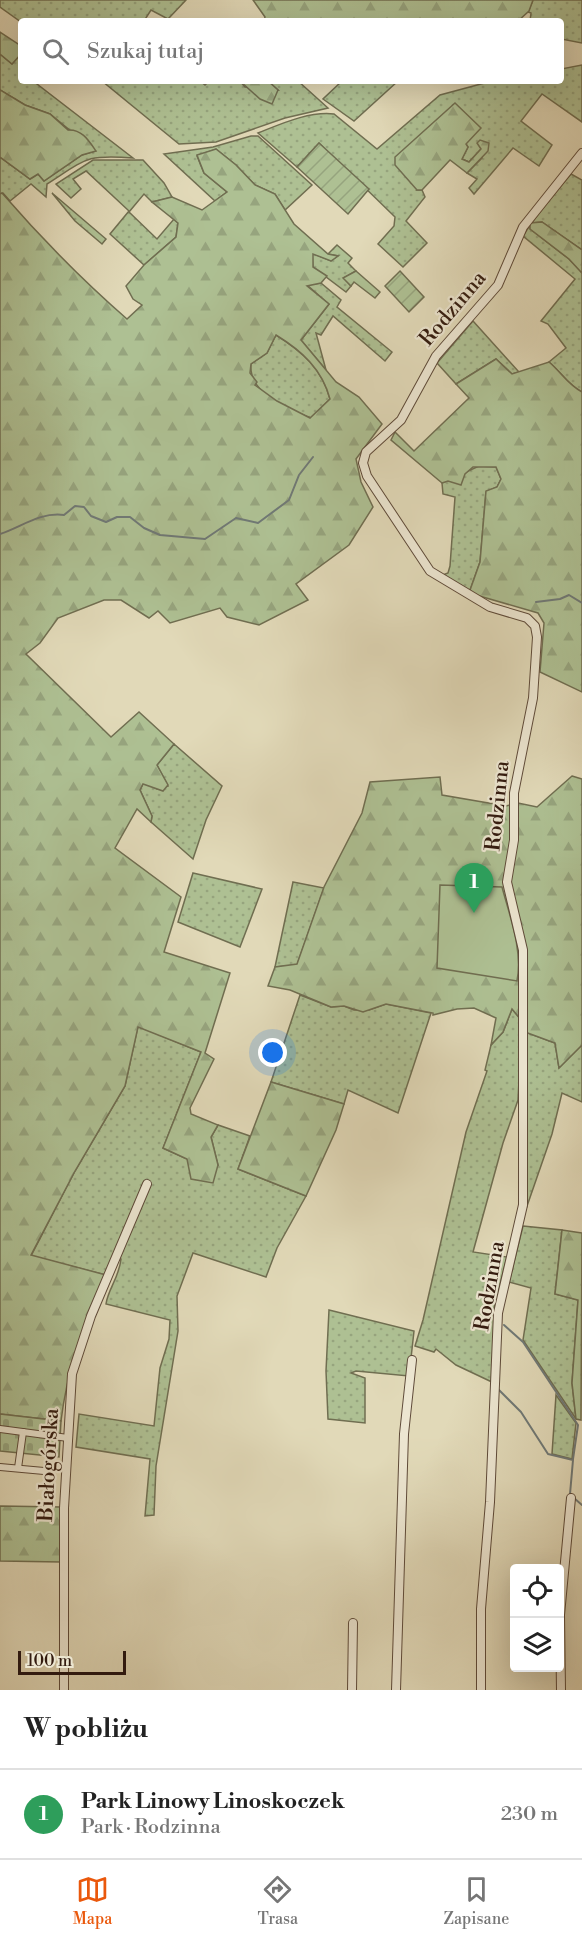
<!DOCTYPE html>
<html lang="pl">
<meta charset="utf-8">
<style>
body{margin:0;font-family:"Libre Bodoni",serif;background:#f2f2f2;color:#222}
.controls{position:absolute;right:18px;bottom:18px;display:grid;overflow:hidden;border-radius:6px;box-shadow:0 6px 24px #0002}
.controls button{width:54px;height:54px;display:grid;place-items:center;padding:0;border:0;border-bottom:2px solid #e0e0e0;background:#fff;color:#222;font:30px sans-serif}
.scale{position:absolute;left:18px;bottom:15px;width:108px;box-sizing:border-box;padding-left:6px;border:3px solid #331b0f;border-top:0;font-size:16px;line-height:21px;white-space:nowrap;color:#331b0f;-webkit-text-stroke:4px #ece6d1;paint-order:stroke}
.you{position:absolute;left:273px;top:1053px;width:21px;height:21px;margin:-15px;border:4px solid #fff;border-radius:50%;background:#1a73e8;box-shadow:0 0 0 9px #1a73e833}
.badge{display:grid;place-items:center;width:39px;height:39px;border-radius:50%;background:#ea580c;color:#fff;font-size:20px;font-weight:700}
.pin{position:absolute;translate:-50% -50px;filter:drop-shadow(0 2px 3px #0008)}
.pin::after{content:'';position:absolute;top:32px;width:21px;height:18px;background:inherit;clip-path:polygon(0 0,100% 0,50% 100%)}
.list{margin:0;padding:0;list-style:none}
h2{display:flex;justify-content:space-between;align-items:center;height:78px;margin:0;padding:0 24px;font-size:26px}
h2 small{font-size:20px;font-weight:400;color:#767676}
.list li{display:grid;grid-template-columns:39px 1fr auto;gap:18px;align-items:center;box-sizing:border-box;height:90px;padding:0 24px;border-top:2px solid #e0e0e0}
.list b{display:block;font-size:22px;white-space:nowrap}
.list p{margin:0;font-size:20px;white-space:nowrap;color:#767676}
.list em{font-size:20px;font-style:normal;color:#767676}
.icon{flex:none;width:33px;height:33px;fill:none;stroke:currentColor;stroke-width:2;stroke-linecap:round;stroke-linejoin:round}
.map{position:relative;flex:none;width:582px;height:1690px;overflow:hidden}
.search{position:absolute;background:#fff;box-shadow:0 6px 24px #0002;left:18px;right:18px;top:18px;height:66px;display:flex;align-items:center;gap:15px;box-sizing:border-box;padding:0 21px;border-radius:6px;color:#767676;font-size:22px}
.sheet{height:168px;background:#fff}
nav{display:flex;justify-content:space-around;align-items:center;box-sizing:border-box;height:84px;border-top:2px solid #e0e0e0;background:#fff;font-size:16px;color:#767676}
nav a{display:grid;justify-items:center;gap:3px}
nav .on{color:#ea580c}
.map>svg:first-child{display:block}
</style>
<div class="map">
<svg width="582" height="1690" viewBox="0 0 582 1690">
<defs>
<pattern id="grass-dots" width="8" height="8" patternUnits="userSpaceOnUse" patternTransform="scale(1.5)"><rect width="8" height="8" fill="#aec093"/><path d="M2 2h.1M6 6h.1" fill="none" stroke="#96a47e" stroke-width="1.8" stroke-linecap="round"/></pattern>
<pattern id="forest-firs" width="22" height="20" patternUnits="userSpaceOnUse" patternTransform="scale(1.5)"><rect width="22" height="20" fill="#aec093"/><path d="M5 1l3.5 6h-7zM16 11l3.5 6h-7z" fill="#96a47e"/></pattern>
<pattern id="cemetery-stones" width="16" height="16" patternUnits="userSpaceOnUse" patternTransform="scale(1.5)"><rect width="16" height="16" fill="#aec093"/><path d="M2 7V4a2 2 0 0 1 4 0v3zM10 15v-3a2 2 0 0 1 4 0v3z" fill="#96a47e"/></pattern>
<pattern id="garden-furrows" width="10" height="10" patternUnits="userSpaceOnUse" patternTransform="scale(1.5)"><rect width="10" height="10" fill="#aec093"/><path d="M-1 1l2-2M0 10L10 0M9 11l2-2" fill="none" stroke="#96a47e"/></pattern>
</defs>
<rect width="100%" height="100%" fill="#e1d9b8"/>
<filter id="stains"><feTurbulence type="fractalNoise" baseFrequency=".00333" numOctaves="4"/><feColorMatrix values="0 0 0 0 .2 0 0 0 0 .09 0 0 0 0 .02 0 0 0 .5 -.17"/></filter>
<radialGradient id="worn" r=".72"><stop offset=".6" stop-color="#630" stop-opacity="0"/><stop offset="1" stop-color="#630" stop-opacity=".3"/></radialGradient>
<g fill="url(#grass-dots)" stroke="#706e51" stroke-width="1.5">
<path d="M0 0H186L168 19 151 10 144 21 21 22 0 7Z"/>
<path d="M533 0H582V43L561 39V21H530L531 13 528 12Z"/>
<path d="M0 54 12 64 21 54V81H33L133 158C86 154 86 159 47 184L46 197 31 184 10 201 3 193 0 194V157L30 179 38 174 44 181 82 155 95 151 50 114 25 105 0 90Z"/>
<path d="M582 65V122L542 94 521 121 552 145 539 166 513 148 474 194 469 188 477 179 467 173 482 158 481 149 469 162 462 159 468 147 466 144 417 190H422L425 197 406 221 427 243 403 267 378 244 394 226 395 217 319 143 297 167 258 133C281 124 309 111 334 114L377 149 440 95 492 81H561V69Z"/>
<path d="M102 81H200L205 85 209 81H240L245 87 278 90 268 81H298L328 108 285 118 216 142 179 144Z"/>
<path d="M342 81H398L354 121 323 99Z"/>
<path d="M251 136H258L312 185 285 210 275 194 255 185 236 165 216 149 197 156 204 173 227 192 215 201 164 154 213 147Z"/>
<path d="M93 160H143L164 183 172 197 152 202 144 194 129 212 157 239 174 219 178 223 176 237 144 265 110 234 129 211 86 171 73 179 81 189 71 198 56 184Z"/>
<path d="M571 174 582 180V250L542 222 531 223 530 229 569 259 582 273V392C568 385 561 372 549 362L566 348 548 324 541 321 575 279 523 236C537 213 554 194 571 174Z"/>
<path d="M52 193 106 239 102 244 75 221Z"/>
<path d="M337 245 352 258 348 263 356 271 344 278 351 286 346 292 313 267 312 253 331 261 338 256 328 254Z"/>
<path d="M321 283 341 300 337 307 392 352 385 361 333 316 321 335 316 333 326 370 301 340 329 304 307 285Z"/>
<path d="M473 321 519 372 512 374 496 359 456 384 437 363Z"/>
<path d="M276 335C302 351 322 369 330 399L311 418C287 409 248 393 251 364L267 353Z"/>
<path d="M479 466 496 467 501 479 497 487 486 492 480 562 469 593 443 575 448 573 450 566 455 497 443 494 442 483Z"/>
<path d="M174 744 222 786 206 820 193 859 151 822 152 816 140 790 143 784H149L157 789 168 786 157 765Z"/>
<path d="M193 873 262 889 240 947 178 922Z"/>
<path d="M293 882 324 888 297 965 275 967Z"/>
<path d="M300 995 331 1007 344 1006 354 1010H369L386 1004 431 1013 398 1113 348 1090 344 1104 271 1082Z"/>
<path d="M512 1009 522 1021 518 1100 503 1143 473 1252 507 1257 494 1308V1383L456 1365 436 1349 434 1352 415 1346 423 1320 466 1132 487 1071 485 1070 491 1045 503 1032Z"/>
<path d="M138 1026 201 1052 163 1148 187 1159 218 1165 211 1137 218 1125 250 1136 238 1169 306 1196 277 1248 266 1277 193 1253 177 1296 178 1331 156 1466 154 1515 145 1516 150 1459 76 1447 79 1414 154 1426 160 1368 169 1339 170 1320 106 1304C108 1289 119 1278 121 1259L115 1258 106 1275 31 1256 75 1171 125 1086Z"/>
<path d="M525 1032 555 1043 559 1068 582 1045V1102L562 1093 552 1134 526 1209Z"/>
<path d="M523 1226 562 1230 555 1294 578 1300 572 1383 576 1419 523 1340 531 1288 509 1282Z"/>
<path d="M329 1310 414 1331 409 1376 356 1371 351 1373 365 1378V1423L328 1419 326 1371Z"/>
<path d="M556 1395 576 1423 572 1459 552 1454Z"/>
</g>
<g fill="url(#forest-firs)" stroke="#706e51" stroke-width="1.5" fill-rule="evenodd">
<path d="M253 0H533L529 11 518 21H264L265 17Z"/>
<path d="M0 32 21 46V54L12 64 0 54Z"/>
<path d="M240 81H268L278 90 272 104 260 99Z"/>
<path d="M0 90 25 105 50 114 68 130C82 129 89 141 96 151L82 155 44 181 38 174 30 179 0 157Z"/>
<path d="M455 103 481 128 466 144 468 147 462 159 469 162 481 149 477 143 480 140 489 143 488 151 467 173 450 160 422 190H417L395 165V157Z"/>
<path d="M216 149 236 165 255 185 275 194 294 224 328 254 338 256 331 261 313 254V267L327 276 321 283 307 286 329 304 301 340 336 382 359 397 382 424 356 459 361 482 373 507 349 545 296 584 308 600 259 625 227 617 220 608 170 623 158 611 149 618 121 600H104L58 618 40 643 26 654 111 737 139 712 174 744 157 765 168 785 163 791 143 784 140 790 152 816 151 822 137 809 115 848 181 897 164 952 230 973 205 1053 214 1059 190 1108 191 1114 218 1125 211 1137 218 1165 213 1183 191 1179 187 1159 163 1148 201 1052 138 1027 125 1086 75 1171 31 1255 106 1275C84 1322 67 1369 61 1421L0 1414V194L2 193C42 239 81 279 127 319L142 305 133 299 126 286 144 265 176 237 178 223 152 202 172 197 202 210 227 192 204 173 197 155ZM276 335C302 351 322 369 330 399L310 418 277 401 255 385 257 382 250 373 251 364 267 353Z"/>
<path d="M542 222 582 250V273L569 259 530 229V223Z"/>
<path d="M356 271 380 292 375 298 354 282 351 286 343 278Z"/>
<path d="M496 359 512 374 549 362C561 372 568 385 582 392V692L540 672 544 623 538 613 469 593 480 562 486 491 497 487 501 479 496 467H473L465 474 461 485 448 481 442 483 391 440 395 432 414 451 469 398 456 384Z"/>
<path d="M572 776 582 779V1045L559 1068 555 1043 525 1032 522 1021 512 1009 503 1032 491 1045 496 1018 474 1008 457 1009 433 1015V1013L386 1004 363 1012 344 1006 331 1007 290 990 268 986 275 967 297 964 324 887 362 813 370 782 440 777 442 795 506 806 518 803 537 807Z"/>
<path d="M271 1082 344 1104 336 1130 306 1196 238 1169Z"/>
<path d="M562 1230 582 1233 581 1420 576 1419 572 1383 578 1300 555 1294Z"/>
<path d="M0 1506 61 1507V1562L0 1561Z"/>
</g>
<path fill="url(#cemetery-stones)" stroke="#706e51" stroke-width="1.5" d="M0 1414 61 1421 59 1457 0 1451Z"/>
<path fill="#aec093" stroke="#706e51" stroke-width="1.5" d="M440 885 502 887C510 917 523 951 517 981L437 968Z"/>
<g fill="url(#garden-furrows)" stroke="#706e51" stroke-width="1.5">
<path d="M319 143 369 189 348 214 297 167Z"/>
<path d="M400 271 424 297 409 312 385 286Z"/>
</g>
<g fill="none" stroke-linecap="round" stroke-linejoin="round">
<g stroke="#707976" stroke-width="2">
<path d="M0 534C22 527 39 512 64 515L75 506 84 507 91 516 106 522 117 517H130L144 528 160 535 205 539 236 518 258 523 289 500 299 475 313 457"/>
<path d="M536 602 560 599 569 595 582 603"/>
<path d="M504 1325 523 1342 578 1425 573 1459"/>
<path d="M497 1388 521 1412 548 1454 573 1460 570 1494"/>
<path d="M574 1498 582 1505"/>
</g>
<defs>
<g id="pedestrian">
<path d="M0 1429 68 1438"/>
<path d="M0 1467 44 1471"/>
<path d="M18 1468 23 1432"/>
</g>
<g id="minor">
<path d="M64 1690V1508L72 1374 91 1316 147 1184"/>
<path d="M352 1690 353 1623"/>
<path d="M396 1690 404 1434 412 1360"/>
<path d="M481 1690V1609L490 1502 498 1313 523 1205V950L507 882 514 840V793L533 698 537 637 535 626 527 618 490 607 430 571 367 476 363 463 366 452 401 420 436 356 498 285 523 227 582 153"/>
<path d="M561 1690 560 1615 571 1498"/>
</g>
</defs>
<use href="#pedestrian" stroke="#5e4a39" stroke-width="8"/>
<use href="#minor" stroke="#5e4a39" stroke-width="10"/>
<use href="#pedestrian" stroke="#ece6d1" stroke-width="6"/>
<use href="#minor" stroke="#ece6d1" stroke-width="8"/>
</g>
<g text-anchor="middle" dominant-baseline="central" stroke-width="4.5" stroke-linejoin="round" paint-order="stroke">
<g font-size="21" fill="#331b0f" stroke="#ece6d1">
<text transform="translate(453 309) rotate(-50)">Rodzinna</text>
<text transform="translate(498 806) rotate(-84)">Rodzinna</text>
<text transform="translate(490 1286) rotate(-80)">Rodzinna</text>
<text transform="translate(49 1465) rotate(-87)">Białogórska</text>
</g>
</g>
<rect width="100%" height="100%" filter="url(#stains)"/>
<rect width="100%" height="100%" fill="url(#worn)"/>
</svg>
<div class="controls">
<button><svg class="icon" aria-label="locate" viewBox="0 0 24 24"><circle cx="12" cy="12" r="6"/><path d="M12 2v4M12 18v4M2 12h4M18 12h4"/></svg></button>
<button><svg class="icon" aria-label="layers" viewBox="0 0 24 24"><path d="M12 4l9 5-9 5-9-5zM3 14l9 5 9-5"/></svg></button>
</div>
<div class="scale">100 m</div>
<div class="you"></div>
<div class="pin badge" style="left:474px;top:913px;background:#2e9e5b">1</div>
<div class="search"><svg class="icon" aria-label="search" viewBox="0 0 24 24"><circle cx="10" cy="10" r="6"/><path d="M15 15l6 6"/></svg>Szukaj tutaj</div>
</div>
<section class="sheet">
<h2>W pobliżu<small></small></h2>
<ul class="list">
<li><span class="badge" style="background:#2e9e5b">1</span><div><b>Park Linowy Linoskoczek</b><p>Park · Rodzinna</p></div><em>230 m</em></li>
</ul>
</section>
<nav>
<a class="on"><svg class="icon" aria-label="map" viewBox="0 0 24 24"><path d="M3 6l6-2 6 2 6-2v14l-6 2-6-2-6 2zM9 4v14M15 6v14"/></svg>Mapa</a>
<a><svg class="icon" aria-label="directions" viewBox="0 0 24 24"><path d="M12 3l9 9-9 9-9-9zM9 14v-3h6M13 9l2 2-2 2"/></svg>Trasa</a>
<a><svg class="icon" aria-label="saved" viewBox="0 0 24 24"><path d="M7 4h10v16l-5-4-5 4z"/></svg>Zapisane</a>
</nav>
